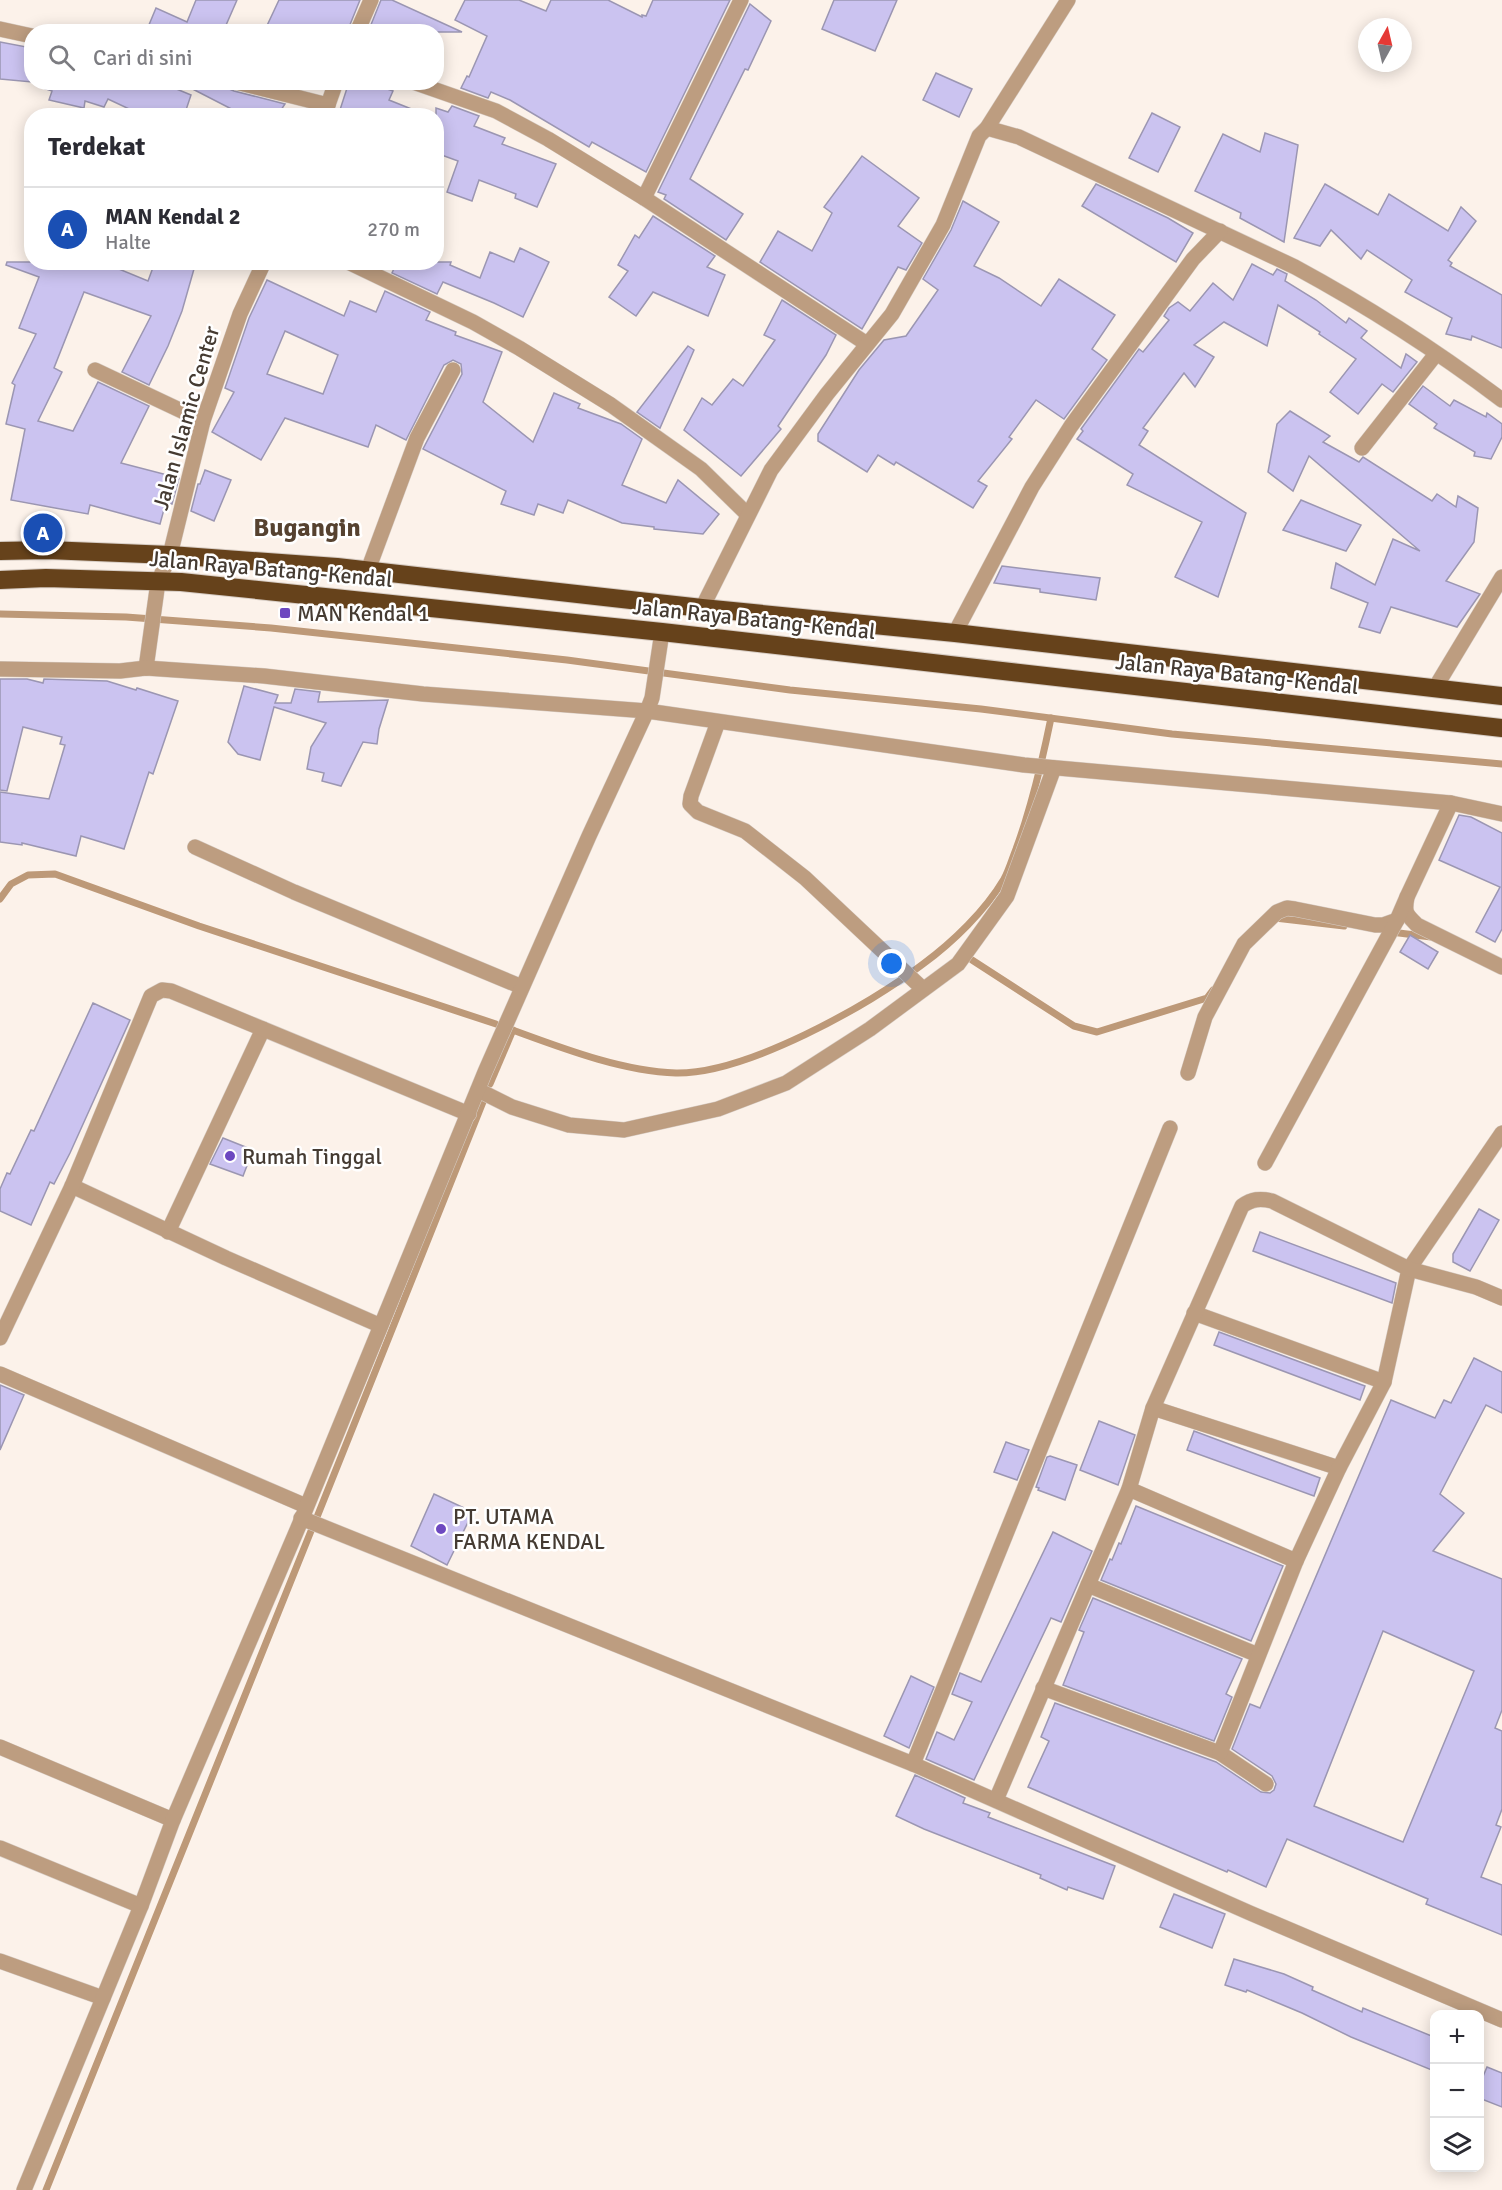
<!DOCTYPE html>
<html lang="id">
<meta charset="utf-8">
<style>
body{margin:0;font-family:Signika,sans-serif;background:#f7f7f7;color:#2b2b33}
.controls{position:absolute;right:18px;bottom:18px;display:grid;overflow:hidden;border-radius:12px;box-shadow:0 3px 15px #0003}
.controls button{width:54px;height:54px;display:grid;place-items:center;padding:0;border:0;border-bottom:2px solid #e1e1e2;background:#fff;color:#2b2b33;font:30px sans-serif}
.compass{position:absolute;left:1358px;top:18px;width:54px;height:54px;border-radius:50%;background:#fff;box-shadow:0 3px 15px #0003;rotate:8deg}
.you{position:absolute;left:892px;top:964px;width:21px;height:21px;margin:-15px;border:4px solid #fff;border-radius:50%;background:#1a73e8;box-shadow:0 0 0 9px #1a73e833}
.badge{display:grid;place-items:center;width:39px;height:39px;border-radius:50%;background:#6d48c0;color:#fff;font-size:20px;font-weight:700}
.pin{position:absolute;translate:-50% -50%;border:3px solid #fff;box-shadow:0 2px 6px #0006}
.list{margin:0;padding:0;list-style:none}
h2{display:flex;justify-content:space-between;align-items:center;height:78px;margin:0;padding:0 24px;font-size:26px}
h2 small{font-size:20px;font-weight:400;color:#7c7c81}
.list li{display:grid;grid-template-columns:39px 1fr auto;gap:18px;align-items:center;box-sizing:border-box;height:84px;padding:0 24px;border-top:2px solid #e1e1e2}
.list b{display:block;font-size:22px;white-space:nowrap}
.list p{margin:0;font-size:20px;white-space:nowrap;color:#7c7c81}
.list em{font-size:20px;font-style:normal;color:#7c7c81}
.icon{flex:none;width:33px;height:33px;fill:none;stroke:currentColor;stroke-width:2;stroke-linecap:round;stroke-linejoin:round}
.map{position:relative;flex:none;width:1502px;height:2190px;overflow:hidden}
.search{position:absolute;background:#fff;box-shadow:0 3px 15px #0003;left:24px;top:24px;width:420px;height:66px;display:flex;align-items:center;gap:15px;box-sizing:border-box;padding:0 21px;border-radius:24px;color:#7c7c81;font-size:22px}
.panel{position:absolute;background:#fff;box-shadow:0 3px 15px #0003;left:24px;top:108px;width:420px;height:162px;border-radius:24px}
.map>svg:first-child{display:block}
</style>
<div class="map">
<svg width="1502" height="2190" viewBox="0 0 1502 2190">
<rect width="100%" height="100%" fill="#fcf2ea"/>
<g fill="none" stroke-linecap="round" stroke-linejoin="round">
<g stroke="#bd9978" stroke-width="7">
<path d="M0 614 126 617 271 628 567 660 790 690 981 709 1172 734 1502 764"/>
<path d="M0 899 11 884 28 875 55 874 199 926 496 1024"/>
<path d="M1275 918 1344 926"/>
<path d="M1391 932 1431 937"/>
<path d="M972 960 1074 1026 1097 1032 1207 998 1213 990"/>
<path d="M510 1029C562 1048 621 1071 676 1073 746 1074 868 1006 923 964 953 942 985 911 1004 879 1009 870 1012 859 1016 849 1032 806 1042 762 1051 718"/>
<path d="M490 1084 513 1030"/>
<path d="M317 1517 483 1102"/>
<path d="M46 2190 311 1531"/>
</g>
</g>
<g fill="#cbc3f0" stroke="#9b96b2" stroke-width="1.5" fill-rule="evenodd">
<path d="M196 0H237L223 32H146L156 8 187 22Z"/>
<path d="M279 0H360L347 32H264Z"/>
<path d="M381 0H392L462 32H368Z"/>
<path d="M465 0H519L546 11 551 0H608L642 17V15L646 16 653 0H730L646 172 592 142 589 147 510 100 491 92 488 98 461 88 467 76 469 77 487 36 455 20Z"/>
<path d="M834 0H897L875 51 822 29Z"/>
<path d="M750 4 771 21 748 70 745 69 690 179 743 214 726 240 664 199 666 195 658 192Z"/>
<path d="M0 42 32 48V82L0 79Z"/>
<path d="M936 73 972 89 959 117 923 100Z"/>
<path d="M40 82 162 83 191 95 184 116H144L108 99 104 107 85 101 84 108 49 100 52 91 40 87Z"/>
<path d="M179 82H227L229 89 234 91 285 104 277 116H245Z"/>
<path d="M349 82H367L393 91 389 100 424 114V116H338Z"/>
<path d="M452 106 479 116 474 126 505 138 502 144 556 164 537 207 515 198 516 194 479 180 472 201 447 192 458 161 436 153V108L448 112Z"/>
<path d="M1152 113 1180 127 1158 172 1129 158Z"/>
<path d="M1265 133 1298 145 1284 242 1240 218 1241 213 1195 191 1223 134 1260 152Z"/>
<path d="M862 156 919 198 898 226 922 243 906 270 898 267 862 329 760 262 778 231 812 251 832 213 824 207Z"/>
<path d="M1096 184 1168 218 1193 233 1176 262 1082 206Z"/>
<path d="M1325 184 1378 215 1389 194 1448 231 1461 207 1476 221 1448 260 1452 263 1450 266 1502 295V348L1472 336 1471 340 1446 334 1452 318 1405 292 1412 280 1367 250 1361 259 1331 230 1320 246 1294 238Z"/>
<path d="M963 201 999 222 974 266 999 278 1041 306 1059 279 1115 315 1092 349 1107 360 1064 419 1036 400 1009 437 1012 439 978 481 987 486 973 508 896 462 894 465 878 455 867 472 818 441V434L859 370 884 340 906 336 938 290 923 279 951 230Z"/>
<path d="M653 216 715 256 707 267 725 275 708 316 653 292 636 316 609 297 628 271 618 265 635 235 639 238Z"/>
<path d="M520 248 549 262 523 317 494 303 443 282 437 294 392 273 397 262H451L450 265 480 278 490 252 514 262Z"/>
<path d="M7 262H102L148 281 155 262H196L182 311 168 346 149 385 122 372 151 316 84 292 54 368 62 372 38 421 73 431 98 382 149 406 121 463 179 478 172 504 166 502 160 524 90 505 88 514 11 500 25 429 6 424 15 385 12 383 36 334 19 328 39 277 6 265Z"/>
<path d="M1252 264 1273 275 1277 269 1287 274 1285 281 1316 300 1346 323 1349 318 1367 331 1361 338 1401 368 1406 354 1417 362 1393 392 1382 384 1358 414 1330 392 1356 359 1319 334 1320 332 1278 305 1267 346 1224 322 1194 345 1214 357 1195 387 1184 373 1143 428 1148 431 1139 445 1246 513 1218 597 1175 577 1202 522 1127 485 1133 474 1077 439 1083 431 1081 429 1139 349 1143 352 1169 320 1164 316 1169 308 1178 302 1190 311 1213 283 1233 300Z"/>
<path d="M267 280 344 316 350 301 376 312 385 291 430 312 426 320 456 332 455 335 502 352 483 402 533 442 554 393 580 404 578 408 621 424 642 439 622 485 666 503 678 480 719 514 703 534 654 529V527L622 523 568 500 563 513 538 504 534 515 501 504 506 491 423 449 462 374 461 364 453 360 444 365 406 440 376 425 368 447 285 418 261 460 212 432 234 392 225 388 249 318ZM285 331 338 355 323 394 267 374Z"/>
<path d="M782 300 836 335 826 355 778 426 781 429 741 476 684 430 702 398 712 405 733 379 743 386 775 340 764 335Z"/>
<path d="M688 346 694 350 660 428 637 412Z"/>
<path d="M1423 386 1450 406 1454 400 1486 417 1487 413 1502 424V437L1491 459 1474 456 1475 452 1434 428 1437 424 1409 404Z"/>
<path d="M1290 411 1330 436 1323 442 1359 462 1363 457 1432 501 1437 494 1456 507 1458 496 1478 508 1474 542 1446 581 1480 594 1457 627 1391 607 1380 633 1359 627 1368 603 1331 588 1336 563 1375 585 1393 539 1420 551 1309 456 1293 491 1268 472 1277 424Z"/>
<path d="M205 470 231 480 214 521 191 511 198 484H200Z"/>
<path d="M1301 500 1361 525 1346 551 1283 530Z"/>
<path d="M1002 566 1100 578 1096 600 1040 592V589L994 583Z"/>
<path d="M0 679H27L43 683 44 679 107 681 136 690 137 688 178 701 153 774 149 772 124 849 81 836 76 856 22 843V845L0 842V792L49 799 65 745 60 744 62 737 23 727 7 791 0 790Z"/>
<path d="M244 686 278 695 275 703H291L295 689 320 692 318 702 388 700 379 729 377 744 363 742 341 786 322 781 324 773 307 769 311 747 326 723 274 707 260 760 238 754 228 742Z"/>
<path d="M1459 815 1471 817 1502 833V929L1495 942 1476 932 1500 887 1439 860Z"/>
<path d="M1410 935 1438 952 1428 969 1400 952Z"/>
<path d="M93 1003 130 1020 70 1153 54 1184 50 1182 31 1225 0 1211V1189L7 1173 10 1174 31 1130 34 1131Z"/>
<path d="M223 1138 253 1150 243 1176 210 1164Z"/>
<path d="M1479 1209 1499 1220 1470 1271 1453 1262V1254Z"/>
<path d="M1260 1232 1396 1283 1392 1303 1253 1251Z"/>
<path d="M1219 1332 1365 1386 1360 1400 1214 1345Z"/>
<path d="M1474 1358 1502 1372V1413L1486 1405 1440 1494 1464 1513 1433 1551 1502 1579V1710L1495 1728 1502 1731V1809L1496 1825 1501 1827 1481 1877 1502 1885V1935L1426 1904 1428 1899 1287 1839 1266 1887 1228 1870 1227 1872 1028 1787 1049 1741 1041 1737 1055 1703 1216 1762 1261 1792 1270 1793 1274 1790 1276 1784 1272 1776 1232 1749 1250 1704 1260 1708 1391 1400 1435 1418 1444 1400 1451 1403ZM1383 1631 1474 1671 1403 1842 1314 1806Z"/>
<path d="M0 1385 24 1395 0 1450Z"/>
<path d="M1099 1421 1135 1435 1118 1485 1080 1470Z"/>
<path d="M1194 1431 1320 1478 1314 1496 1187 1450Z"/>
<path d="M1006 1442 1029 1450 1017 1480 994 1472Z"/>
<path d="M1050 1456 1077 1465 1065 1500 1038 1490 1039 1488 1036 1487 1047 1457Z"/>
<path d="M434 1494 473 1512 447 1565 411 1546Z"/>
<path d="M1136 1506 1283 1566 1251 1641 1101 1580 1110 1559 1112 1560 1119 1543 1121 1544Z"/>
<path d="M1053 1532 1092 1551 1061 1622 1051 1618 974 1780 926 1759 937 1732 954 1740 972 1702 952 1694 960 1673 981 1682Z"/>
<path d="M1093 1598 1242 1659 1226 1694 1232 1697 1214 1741 1063 1685 1084 1632 1079 1630Z"/>
<path d="M911 1676 934 1687 909 1748 884 1736Z"/>
<path d="M915 1775 965 1798 963 1803 990 1813 988 1817 1115 1866 1103 1899 1068 1887 1067 1890 1040 1878 1041 1875 924 1829 896 1816Z"/>
<path d="M1174 1894 1225 1914 1212 1948 1160 1927Z"/>
<path d="M1234 1959 1284 1974 1313 1987 1312 1990 1362 2012 1363 2008 1434 2037V2071L1351 2037 1302 2013 1247 1990 1246 1992 1225 1985Z"/>
<path d="M1487 2067 1502 2073V2107L1479 2098V2086Z"/>
</g>
<g fill="none" stroke-linecap="round" stroke-linejoin="round">
<defs>
<g id="street">
<path d="M0 29 32 36"/>
<path d="M357 32 371 0"/>
<path d="M236 82 328 105"/>
<path d="M413 82 496 111 548 139 644 198 867 344"/>
<path d="M324 116 336 82"/>
<path d="M987 128 1019 137 1295 267C1367 306 1437 351 1502 400"/>
<path d="M644 198 741 0"/>
<path d="M348 262 473 322 519 348 611 405 701 469 747 514"/>
<path d="M95 370 203 421"/>
<path d="M1362 448 1436 354"/>
<path d="M368 570 417 438 453 370"/>
<path d="M702 608 771 470 827 394 892 314 943 225 979 136 987 128 1068 0"/>
<path d="M955 633 1032 487 1071 426 1193 259 1220 231"/>
<path d="M146 668 158 582 170 555 203 421 240 314 264 262"/>
<path d="M0 669 120 671 146 668 264 676 423 694 647 711 1024 765 1451 803 1502 814"/>
<path d="M1435 688 1502 577"/>
<path d="M718 722 691 796 690 804 698 812 745 831 805 878 923 989"/>
<path d="M1451 803 1407 897C1404 913 1406 914 1417 925L1502 967"/>
<path d="M195 847 294 892 522 987"/>
<path d="M1188 1073 1205 1017 1244 944 1277 912 1287 908 1295 909 1375 925H1383L1397 920"/>
<path d="M478 1090 512 1107 569 1125 624 1130 718 1109 786 1083 870 1029 958 964 1007 896 1054 768"/>
<path d="M1265 1163 1397 920 1407 897"/>
<path d="M72 1186 226 1258 379 1325"/>
<path d="M168 1232 263 1029"/>
<path d="M1194 1313 1384 1382"/>
<path d="M0 1338 72 1186 151 996 162 990 171 991 469 1114"/>
<path d="M0 1374 306 1506"/>
<path d="M1153 1408 1339 1468"/>
<path d="M1129 1489 1296 1561"/>
<path d="M301 1518 913 1764 1250 1913 1502 2020"/>
<path d="M1088 1585 1258 1655"/>
<path d="M1043 1688 1220 1753 1266 1784"/>
<path d="M0 1747 173 1820"/>
<path d="M1220 1753 1296 1561 1339 1468 1384 1382 1409 1269 1502 1133"/>
<path d="M913 1764 1170 1128"/>
<path d="M996 1800 1129 1489 1153 1408 1242 1206C1252 1199 1260 1198 1272 1201L1409 1269 1476 1287 1502 1298"/>
<path d="M0 1848 141 1906"/>
<path d="M0 1961 103 1998"/>
<path d="M24 2190 141 1906 173 1820 300 1523 485 1072 589 836 647 711 652 698 662 632"/>
</g>
<g id="highway">
<path d="M0 551 47 550 170 555 337 567 702 608 955 633 1502 696"/>
<path d="M0 580 46 578 181 582 662 632 1502 728"/>
</g>
</defs>
<use href="#street" stroke="#d7cdc5" stroke-width="16"/>
<use href="#highway" stroke="#d7cdc5" stroke-width="20"/>
<use href="#street" stroke="#bd9d80" stroke-width="15"/>
<use href="#highway" stroke="#66421b" stroke-width="18"/>
</g>
<g fill="#6d48c0" stroke="#fff" stroke-width="2">
<rect x="279" y="607" width="12" height="12" rx="3"/>
<circle cx="230" cy="1156" r="6"/>
<circle cx="441" cy="1529" r="6"/>
</g>
<g text-anchor="middle" dominant-baseline="central" stroke-width="5" stroke-linejoin="round" paint-order="stroke">
<g font-size="22" fill="#453b32" stroke="#fff">
<text transform="translate(186 418) rotate(-74)">Jalan Islamic Center</text>
<text transform="translate(271 569) rotate(5)">Jalan Raya Batang-Kendal</text>
<text transform="translate(754 619) rotate(6)">Jalan Raya Batang-Kendal</text>
<text transform="translate(1237 674) rotate(6)">Jalan Raya Batang-Kendal</text>
</g>
<g font-size="22" fill="#453b32" stroke="#fff" text-anchor="start">
<text x="297" y="613">MAN Kendal 1</text>
<text x="242" y="1156">Rumah Tinggal</text>
<text x="453" y="1516">PT. UTAMA<tspan x="453" dy="25">FARMA KENDAL</tspan></text>
</g>
<g font-size="26" font-weight="bold" fill="#564230" stroke="#fff">
<text x="307" y="528">Bugangin</text>
</g>
</g>
</svg>
<div class="controls">
<button>+</button>
<button>−</button>
<button><svg class="icon" aria-label="layers" viewBox="0 0 24 24"><path d="M12 4l9 5-9 5-9-5zM3 14l9 5 9-5"/></svg></button>
</div>
<svg class="compass" viewBox="-18 -18 36 36"><path d="M0-13l5 13h-10z" fill="#e53935"/><path d="M0 13l5-13h-10z" fill="#7c7c81"/></svg>
<div class="you"></div>
<div class="pin badge" style="left:43px;top:533px;background:#1a4fb4">A</div>
<div class="search"><svg class="icon" aria-label="search" viewBox="0 0 24 24"><circle cx="10" cy="10" r="6"/><path d="M15 15l6 6"/></svg>Cari di sini</div>
<section class="panel">
<h2>Terdekat<small></small></h2>
<ul class="list">
<li><span class="badge" style="background:#1a4fb4">A</span><div><b>MAN Kendal 2</b><p>Halte</p></div><em>270 m</em></li>
</ul>
</section>
</div>
